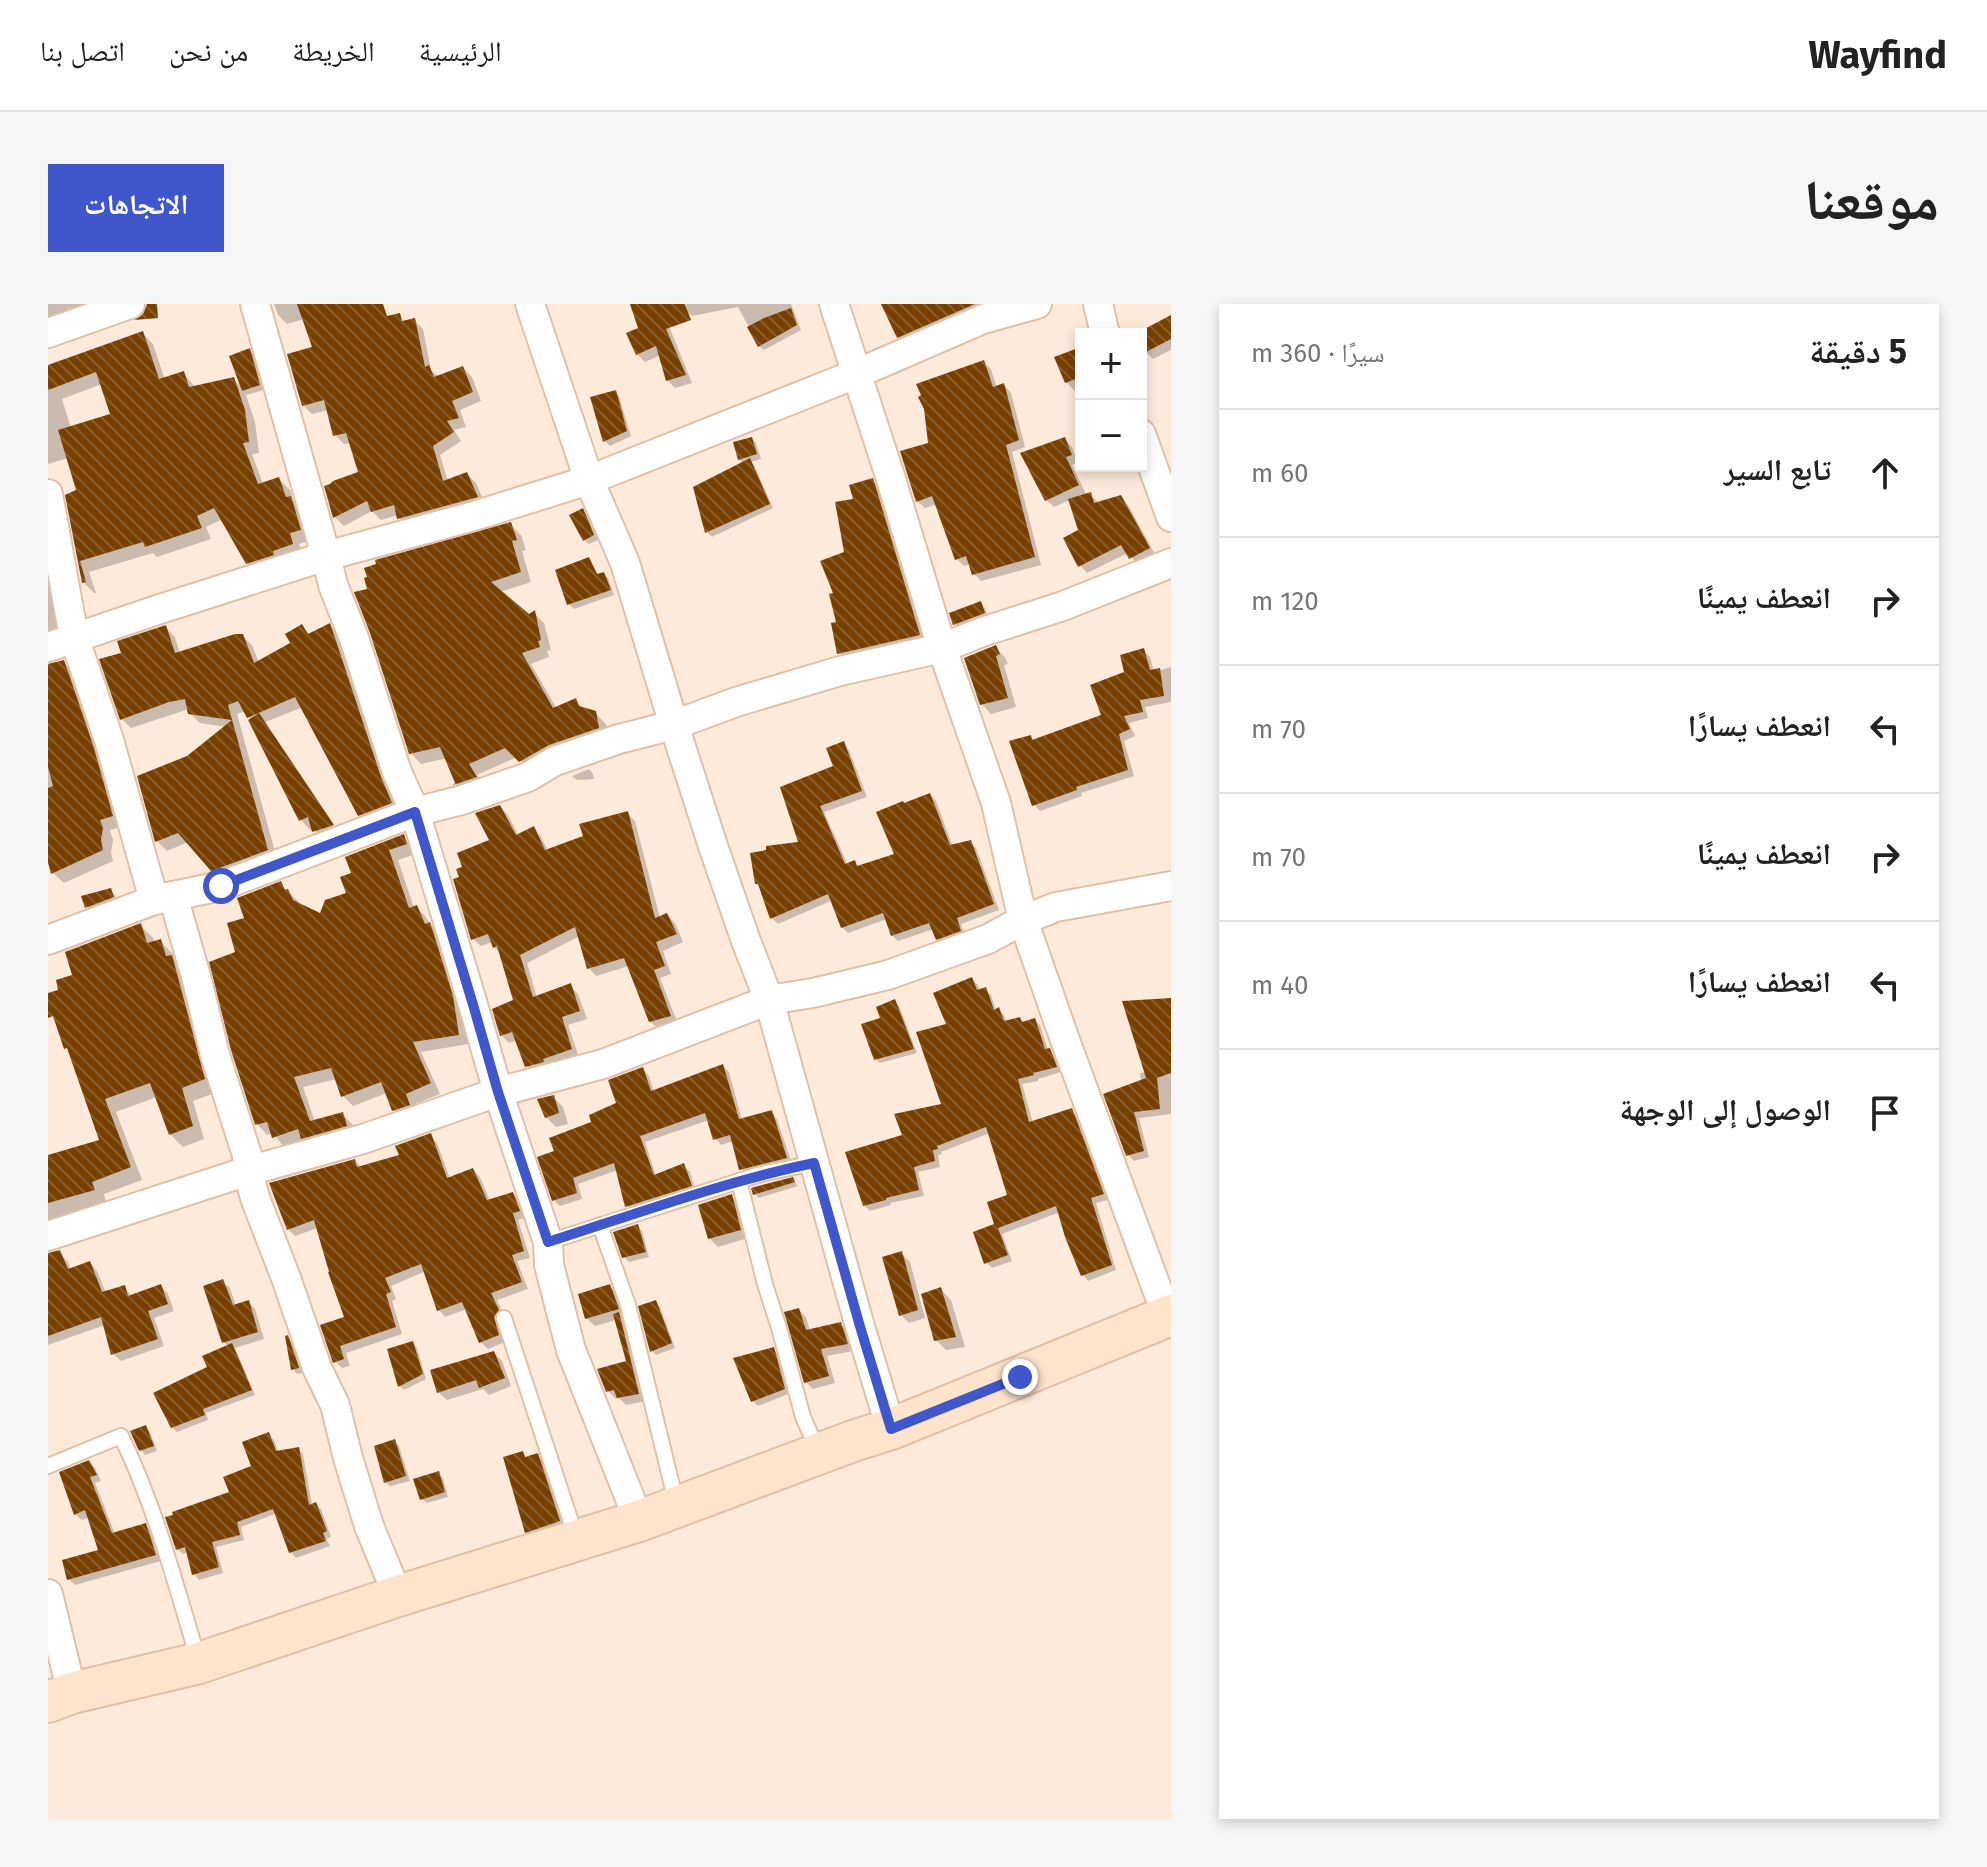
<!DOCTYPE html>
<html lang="ar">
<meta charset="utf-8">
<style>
body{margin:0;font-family:"Fira Sans","Noto Naskh Arabic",sans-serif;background:#f6f6f6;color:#222;direction:rtl}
.controls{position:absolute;right:24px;top:24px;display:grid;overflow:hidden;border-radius:0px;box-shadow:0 4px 12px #0003}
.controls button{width:72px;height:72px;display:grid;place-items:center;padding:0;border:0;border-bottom:2px solid #e0e0e0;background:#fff;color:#222;font:40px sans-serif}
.stop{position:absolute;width:24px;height:24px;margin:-18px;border:6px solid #3f57ca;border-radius:50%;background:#fff}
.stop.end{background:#3f57ca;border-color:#fff;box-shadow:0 2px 8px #0008}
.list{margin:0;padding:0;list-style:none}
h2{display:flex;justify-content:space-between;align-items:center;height:104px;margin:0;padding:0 32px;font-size:34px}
h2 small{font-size:26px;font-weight:400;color:#767676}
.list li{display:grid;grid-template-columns:52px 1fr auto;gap:24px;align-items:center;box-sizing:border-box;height:128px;padding:0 32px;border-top:2px solid #e0e0e0}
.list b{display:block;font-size:30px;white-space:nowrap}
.list em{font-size:26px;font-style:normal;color:#767676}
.icon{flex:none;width:44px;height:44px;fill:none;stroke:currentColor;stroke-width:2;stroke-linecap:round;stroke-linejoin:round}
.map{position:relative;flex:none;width:1123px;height:1515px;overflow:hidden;direction:ltr;border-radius:0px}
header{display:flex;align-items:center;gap:48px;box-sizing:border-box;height:112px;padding:0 40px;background:#fff;border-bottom:2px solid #e0e0e0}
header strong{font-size:38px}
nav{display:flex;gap:44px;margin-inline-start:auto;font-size:28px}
.intro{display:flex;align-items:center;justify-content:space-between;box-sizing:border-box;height:192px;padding:0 48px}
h1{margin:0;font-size:56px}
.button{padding:20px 36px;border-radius:0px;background:#3f57ca;color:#fff;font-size:28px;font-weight:700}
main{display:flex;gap:48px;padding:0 48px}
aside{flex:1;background:#fff;border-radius:0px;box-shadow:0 4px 12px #0003}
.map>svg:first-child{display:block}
</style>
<header>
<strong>Wayfind</strong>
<nav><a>الرئيسية</a><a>الخريطة</a><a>من نحن</a><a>اتصل بنا</a></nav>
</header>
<div class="intro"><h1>موقعنا</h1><a class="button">الاتجاهات</a></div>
<main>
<aside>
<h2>5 دقيقة<small>سيرًا · 360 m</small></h2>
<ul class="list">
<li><svg class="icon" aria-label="ahead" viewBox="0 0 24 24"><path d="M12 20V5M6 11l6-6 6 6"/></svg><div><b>تابع السير</b></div><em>60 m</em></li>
<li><svg class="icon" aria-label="right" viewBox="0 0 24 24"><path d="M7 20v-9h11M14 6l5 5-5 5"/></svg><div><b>انعطف يمينًا</b></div><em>120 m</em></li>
<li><svg class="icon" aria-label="left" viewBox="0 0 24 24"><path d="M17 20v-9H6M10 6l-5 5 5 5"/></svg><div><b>انعطف يسارًا</b></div><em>70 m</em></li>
<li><svg class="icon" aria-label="right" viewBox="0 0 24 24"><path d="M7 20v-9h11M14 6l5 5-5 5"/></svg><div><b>انعطف يمينًا</b></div><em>70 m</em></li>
<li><svg class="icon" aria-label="left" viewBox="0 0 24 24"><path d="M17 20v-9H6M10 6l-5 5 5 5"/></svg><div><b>انعطف يسارًا</b></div><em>40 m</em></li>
<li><svg class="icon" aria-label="arrive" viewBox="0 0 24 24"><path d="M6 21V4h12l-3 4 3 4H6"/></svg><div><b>الوصول إلى الوجهة</b></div></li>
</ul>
</aside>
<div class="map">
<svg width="1123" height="1515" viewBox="0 0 1123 1515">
<defs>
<pattern id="building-back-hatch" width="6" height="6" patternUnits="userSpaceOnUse" patternTransform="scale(2)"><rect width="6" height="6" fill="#774000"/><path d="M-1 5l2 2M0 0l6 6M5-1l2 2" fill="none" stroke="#875d2d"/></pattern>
</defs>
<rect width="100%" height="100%" fill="#feeadb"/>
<g fill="#0003" fill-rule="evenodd">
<path d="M0 0H64L0 24Z"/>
<path d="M226 0H309L338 85 366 16 375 25 383 66 391 73 415 64 424 73 433 97 412 106 418 123 406 126 413 137 392 151 400 178 419 170 428 179 438 202 360 223 351 214 350 211 333 216 324 207 296 222 287 213 278 183 312 170 303 139 296 140 287 131 280 106 264 110 255 101 266 44 256 15 239 20 230 11Z"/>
<path d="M585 0H612L644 79 627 84 619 76 613 51 597 58 589 50 592 26Z"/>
<path d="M638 0H743L753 26 716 46 711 42 690 3 644 12 640 8Z"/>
<path d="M834 0H940L857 39 850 33Z"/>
<path d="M1123 13V46L1105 55 1098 48 1093 39V30H1091Z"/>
<path d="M94 29 105 40 117 76 136 70 148 84 185 75 195 85 201 46 206 51 216 86 198 91 207 118 211 149 204 150 215 180 231 175 242 186 245 196 254 205 263 236 251 240 255 251 210 270 199 259 175 215 158 223 163 235 109 253 105 249 41 268 48 289H46L35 278 20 192 30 187 20 154 0 160V64ZM54 80 64 112 23 124 14 95Z"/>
<path d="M1033 45V86L1028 88 1018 78Z"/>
<path d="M935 58 943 65 949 84 956 81 963 89 977 143 964 148 993 261 933 277 926 270 923 260 916 262 909 255 889 200 877 204 869 197 882 140Z"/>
<path d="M567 88 571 92 583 132 562 142 557 137 545 94Z"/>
<path d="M704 135 708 139 713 155 703 158 706 161 725 204 664 233 659 228 648 184 696 160 691 155Z"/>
<path d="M1017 135 1024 143 1030 158 1024 161 1039 192 1042 191 1050 198 1072 194 1080 201 1108 252 1091 262 1080 249 1039 269 1032 261V227L1022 196 1006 203 998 196Z"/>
<path d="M824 176 830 181 876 337 796 355 791 349V319L799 249 808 197Z"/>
<path d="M534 206 539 211 550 236 541 240 536 236Z"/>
<path d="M462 220 473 231 478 246 474 247 483 278 452 288 481 313 486 309 496 319 503 346 499 347 501 353 483 360 509 405 527 397 536 405 547 409 558 420 561 434 483 467 469 453 429 471 437 483 417 490 408 481 409 479 399 454 373 460 363 449Z"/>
<path d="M0 242 17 334 0 341Z"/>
<path d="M540 255 551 271 555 270 560 274 566 291 526 305 521 300 510 267Z"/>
<path d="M932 299 937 304 940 314 911 325 907 320Z"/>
<path d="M281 321 291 330 352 508 321 520 312 510 255 403 215 419 290 530 276 537 265 524 262 526 253 516 198 407 189 410 229 555 174 575 140 538 119 547 109 537 91 473 140 454 179 423 152 419 142 409 141 405 83 424 74 415 76 350 117 323 127 333 132 350 194 332 204 341 211 359 245 340 253 322 262 331Z"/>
<path d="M948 344 957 353 960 360 956 361 968 403 943 410 934 400Z"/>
<path d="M1096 347 1102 353 1106 368 1123 363V398L1097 403 1100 414 1081 419 1087 432 1076 437 1086 472 1033 489 1034 492 992 507 986 500 983 433 987 437 1055 412 1078 369Z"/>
<path d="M15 358 26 369 74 523 62 526 65 536 63 548 65 557 16 579 5 569 3 560 0 561V361Z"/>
<path d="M795 440 801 446 819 493 776 508 800 561 806 559 811 564 848 551 856 501 882 491 888 497 905 543 922 538 928 544 951 606 913 620 918 633 895 641 890 635 886 625 850 637 844 631 839 615 800 629 794 623 785 596 730 620 724 614 713 584 709 580 753 540 787 463Z"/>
<path d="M541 465 545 470 546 475 529 476 524 472Z"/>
<path d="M452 503 460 511 471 532 485 525 493 533 500 547 537 533 579 509 587 517 612 614 619 611 627 619 635 638 615 647 623 670 612 674 630 720 610 725 602 717 581 662 548 672 541 664 532 632 479 659 489 694 522 682 530 690 539 715 520 721 531 753 487 770 479 762 470 736 461 739 453 731 468 698 453 650 446 643 445 638 433 642 425 635 414 574 444 537Z"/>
<path d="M355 533 366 543 368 550 350 556 366 604 368 603 378 613 381 619 392 630 414 704 420 740 373 748 392 790 367 800 371 811 356 816 345 806 339 789 305 802 295 792 289 775 255 783 267 818 295 811 305 821 308 832 265 844 257 836 236 843 225 829 219 831 209 820 190 649 199 615 232 580 250 597 252 601 273 612 300 590 306 570Z"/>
<path d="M62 586 67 591 69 598 43 607 39 603Z"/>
<path d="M92 621 105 634 107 639 112 637 125 650 127 656 136 666 169 788 145 797 156 835 135 843 122 830 109 793 68 808 94 876 56 890 58 898 11 912 14 926 0 933V853L54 838 26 672Z"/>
<path d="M924 676 930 681 932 687 937 685 943 691 948 706H950L956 711 959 719 972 715 976 719 987 716 992 721 1000 746 1007 752 1013 768 990 775V777L974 780 985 819 1024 807 1029 812 1060 896 1048 899 1068 966 1040 977 1035 971 1012 908 954 930 964 957 944 964 938 958 949 921 962 892 942 829 893 848 894 850 890 851 892 863 870 868 876 892 842 899 843 901 822 907 816 901 857 832 895 802 900 721Z"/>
<path d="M1123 696V810L1091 814 1101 853 1086 857 1080 851 1058 791 1093 778 1092 769 1099 768Z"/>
<path d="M846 698 851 702 869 749 832 759 828 755 835 715Z"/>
<path d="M675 762 681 768 694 816 723 809 729 815 744 860 699 871 693 865 685 837 673 841 667 834 661 816 597 838 608 872 636 862 642 868 648 888 585 908 579 902 570 866 530 880 534 895 512 902 506 896 509 848 570 800 595 765 601 772 606 788Z"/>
<path d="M505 793 515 803 520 820 508 823 498 813Z"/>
<path d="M382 832 389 839 402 875 425 866 432 873 442 897 465 890 472 897 477 914 470 916 482 954 469 957 480 985 449 996 457 1014V1038L440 1045 433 1038 419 1005 397 1013 391 1006 378 967 343 982 348 995 344 997 354 1030 298 1049 302 1062 294 1064 287 1057 298 1015 270 924 247 932 240 925 307 857 314 864 354 853Z"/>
<path d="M745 876 750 882 711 894 707 890Z"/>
<path d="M683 892 692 900 700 934 670 943 661 934Z"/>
<path d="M589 922 594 927 601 953 581 958 576 953Z"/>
<path d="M12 950 20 958 23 966 42 959 49 967 58 989 76 984 83 991 113 982 120 990 126 1007 106 1014 116 1042 73 1057 65 1050 57 1021 0 1041V956Z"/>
<path d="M854 950 862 958 877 1014 861 1019 853 1011Z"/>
<path d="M174 977 182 984 188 1002 200 998 207 1005 216 1035 187 1044 207 1091 158 1109 160 1116 129 1128 124 1123 162 1064 180 1043 176 1038Z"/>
<path d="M561 982 570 990 578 1013 575 1014 579 1018 598 1097 578 1101 571 1094 568 1095 560 1087 581 1058 568 1016 547 1022 538 1014Z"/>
<path d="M893 986 903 996 917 1043 898 1046 888 1036Z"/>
<path d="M607 998 612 1003 627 1044 608 1051 604 1047Z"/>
<path d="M751 1006 758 1013 762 1027 792 1020 800 1027 805 1047 779 1052 787 1079 765 1085 758 1078Z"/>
<path d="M239 1034 244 1038 254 1069 249 1070 245 1065Z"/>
<path d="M365 1039 369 1044 378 1075 356 1086 352 1082Z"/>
<path d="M725 1045 730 1050 740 1090 710 1102 705 1097Z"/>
<path d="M446 1049 454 1057 463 1082 441 1091 435 1085 399 1096 390 1088Z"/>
<path d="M97 1123 102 1128 109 1147 97 1151 93 1146Z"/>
<path d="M221 1130 226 1136 231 1149 250 1145 255 1150 264 1201 268 1200 273 1205 283 1233 278 1235 282 1242 248 1254 243 1248 227 1210 193 1223 196 1236 168 1243 175 1269 151 1276 146 1270 140 1248 135 1250 129 1245 206 1163Z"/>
<path d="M347 1138 351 1142 362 1177 342 1182 337 1178Z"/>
<path d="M474 1149 479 1155 489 1152 497 1159 518 1225 486 1235 478 1227Z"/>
<path d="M41 1158 47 1164 53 1177 47 1179 67 1230 97 1221 103 1227 113 1257 27 1281 21 1275 52 1248 41 1213 34 1216 27 1210Z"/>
<path d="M390 1169 395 1174 400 1193 379 1199 374 1195Z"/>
</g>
<g fill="url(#building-back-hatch)">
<path d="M99 0H109L110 14 86 16 95 10Z"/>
<path d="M249 0H335L339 12 352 9 354 17 367 14 377 63 381 61 386 73 415 62 425 88 404 97 411 114 399 117 406 128 385 142 395 177 419 168 430 193 349 215 346 201 323 208 319 197 285 214 276 182 282 180 285 177 310 168 298 129 285 132 276 96 254 102 239 50 264 43Z"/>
<path d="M582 0H637L643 16 618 25 638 71 618 77 608 42 588 51 578 29 590 24Z"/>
<path d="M833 0H927L849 34Z"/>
<path d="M743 4 749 21 710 43 699 23 716 14Z"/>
<path d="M1123 11V35L1096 49 1093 43V30H1087Z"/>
<path d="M95 27 111 75 136 67 141 83 186 73 197 106 201 138 195 139 210 180 231 173 238 193 243 192 253 226 242 229 245 240 225 247 226 251 198 260 166 204 149 212 154 224 97 243 95 238 32 257 38 278 34 279 17 191 28 186 10 126 62 110 48 68 0 86V61Z"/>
<path d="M1033 43V73L1017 79 1006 53Z"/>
<path d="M202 44 212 81 194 87 181 52Z"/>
<path d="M936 56 945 83 956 79 971 136 958 141 987 253 924 271 918 252 907 256 884 192 868 198 852 147 880 139 876 105 870 93 873 91 868 80Z"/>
<path d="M568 86 579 127 555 138 542 93Z"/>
<path d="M704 133 709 150 690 156 685 138Z"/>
<path d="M1017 133 1024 151 1018 153 1031 181 997 197 972 149Z"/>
<path d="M702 154 722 200 657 229 645 183Z"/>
<path d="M825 174 872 331 789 350 783 319 788 318 781 290 785 289 772 257 796 248 787 198 805 195 801 181Z"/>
<path d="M1043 188 1046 199 1073 191 1102 244 1081 255 1073 241 1030 263 1015 234 1030 226 1020 195Z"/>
<path d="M535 204 546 231 535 237 521 211Z"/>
<path d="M463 218 469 236 464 237 473 268 443 278 481 310 487 306 493 336 490 337 492 343 474 349 505 404 528 394 531 402 548 407 551 424 501 441 471 458 457 444 421 460 429 473 405 481 407 479 392 443 361 450 322 329 306 288 319 285 316 274 319 273 316 264 328 260 327 256Z"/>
<path d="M541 253 549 270 556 268 563 286 519 301 507 266Z"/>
<path d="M933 297 937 309 905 321 901 309Z"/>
<path d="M282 319 333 473 344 499 310 512 247 393 199 414 190 397 180 401 220 546 163 567 130 529 107 538 89 472 139 452 184 416 140 410 137 395 121 398 72 416 51 355 73 349 69 337 118 321 127 349 187 330H195L206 359 242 339 237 330 254 320 260 330Z"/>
<path d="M948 341 952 350 948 352 960 394 932 401 916 354Z"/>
<path d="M1096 344 1102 366 1112 364 1116 392 1092 396 1095 408 1076 412 1082 425 1071 430 1080 466 1028 483 1029 486 984 502 961 437 983 431 984 436 1053 411 1042 381 1076 368 1072 351Z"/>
<path d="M16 356 45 441 65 512 52 516 55 524 53 536 55 546 3 570 0 558V484L5 482 0 463V360Z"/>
<path d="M211 409 274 503 286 521 264 528 260 513 251 517 200 416Z"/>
<path d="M796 437 814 487 772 502 797 560 807 556 809 562 846 550 828 508 855 497 856 499 882 489 902 541 923 536 946 600 909 614 913 627 888 636 881 619 843 632 835 609 793 624 780 590 722 615 710 580H707L702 549 718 546V542L750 538 732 483 785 462 778 444Z"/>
<path d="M452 501 468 531 486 522 497 546 535 532 531 520 580 507 607 614 619 609 629 630 608 638 617 662 606 666 623 712 601 718 576 654 539 665 527 623 472 651 485 693 523 679 532 707 514 713 524 745 495 755 496 758 477 763 464 728 452 732 444 705 465 696 449 642 445 644 440 630 423 636 405 575 411 573 408 565 414 563 409 549 441 536 427 509Z"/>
<path d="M356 530 359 540 341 546 361 604 369 601 377 620 382 618 405 692 411 731 365 738 383 779 358 790 362 801 344 807 333 778 293 793 283 764 246 773 262 817 295 808 299 822 253 835 250 825 224 834 219 818 207 821 183 746 161 658 187 648 179 619 196 614 189 594 233 577 237 586 240 585 245 596 272 609 277 596 298 589 292 573 303 569 297 553Z"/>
<path d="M63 584 66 593 37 604 33 592Z"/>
<path d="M93 619 99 639 113 635 118 652 124 651 157 775 134 784 145 822 121 831 102 779 57 795 83 863 44 878 47 886 0 899V851L51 836 19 744 16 745 5 712 0 714V689L10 686 8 676 24 671 17 648Z"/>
<path d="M924 673 929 686 938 683 946 706 951 703 956 717 972 713 974 718 987 714 997 745 1002 744 1009 763 985 769 986 771 970 775 981 818 1024 804 1056 890 1043 894 1064 961 1033 972 1017 933 1008 902 950 924 960 951 936 960 925 928 946 920 939 898 959 891 938 823 889 842 890 845 885 846 887 857 866 863 871 886 838 894V896L815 902 797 848 854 831 846 810 893 800 868 728 898 720 885 689Z"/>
<path d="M1123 694V769L1109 774 1112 805 1086 808 1096 847 1078 852 1055 790 1098 774 1074 697Z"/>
<path d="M847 695 866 745 826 756 813 720 832 714 828 703Z"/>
<path d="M675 760 691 815 724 806 739 854 691 866 682 831 665 836 657 809 592 832 606 871 636 859 644 882 577 903 566 859 525 874 529 889 504 897 489 853 506 847 501 834 543 818 541 811 568 799 560 776 595 763 603 787Z"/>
<path d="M506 791 511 809 497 814 489 795Z"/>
<path d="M383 829 399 874 425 864 439 896 465 888 472 907 465 909 476 947 464 951 474 978 443 989 451 1006 446 1013 451 1031 431 1039 414 998 389 1007 373 960 337 974 343 988 338 990 348 1023 292 1042 296 1055 285 1059 272 1021 296 1013 280 968H281L266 916 239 926 221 879 307 855 309 863 351 851 347 842Z"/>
<path d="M745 873 747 878 705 891 703 884Z"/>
<path d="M684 890 693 926 660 935 650 901Z"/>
<path d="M590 920 598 948 574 954 565 928Z"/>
<path d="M12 946 20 965 42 957 54 988 77 981 80 992 113 980 120 1000 100 1007 110 1035 63 1051 53 1013 0 1032V949Z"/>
<path d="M854 947 870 1006 851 1012 834 953Z"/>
<path d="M175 975 185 1001 201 996 210 1028 174 1039 155 982Z"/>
<path d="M562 980 571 1005 537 1015 530 990Z"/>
<path d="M893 983 908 1033 886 1037 873 990Z"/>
<path d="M608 996 624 1039 602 1048 590 1002Z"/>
<path d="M751 1004 758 1026 793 1018 800 1040 773 1045 781 1072 756 1079 736 1008Z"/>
<path d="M571 1008 591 1090 569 1094 566 1086 558 1088 549 1065 578 1057 565 1010Z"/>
<path d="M240 1031 251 1064 243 1066 237 1032Z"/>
<path d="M365 1037 375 1070 350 1083 339 1045Z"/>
<path d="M184 1039 204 1086 155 1105 157 1111 123 1124 105 1089 159 1063 154 1052Z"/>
<path d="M726 1043 737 1085 703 1098 685 1054Z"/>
<path d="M446 1047 457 1074 431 1084 428 1076 389 1089 382 1066Z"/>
<path d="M98 1121 106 1142 91 1147 82 1127Z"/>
<path d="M221 1128 228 1147 251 1143 261 1201 268 1198 279 1227 275 1229 278 1237 241 1249 225 1205 189 1218 192 1231 164 1238 171 1263 144 1271 137 1243 128 1246 117 1213 125 1211 124 1208 181 1188 175 1173 203 1162 194 1138Z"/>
<path d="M347 1135 358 1172 336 1179 326 1142Z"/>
<path d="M475 1147 477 1153 490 1149 512 1217 477 1229 455 1153Z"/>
<path d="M41 1156 49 1171 42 1173 64 1229 98 1219 108 1251 19 1276 14 1256 50 1246 37 1206 26 1211 11 1168Z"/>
<path d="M391 1167 397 1188 372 1196 365 1175Z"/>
</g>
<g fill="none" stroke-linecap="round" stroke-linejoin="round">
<defs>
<g id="lane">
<path d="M766 859 713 870 691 877 717 980 731 1024 755 1113 771 1149"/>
<path d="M552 921 580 1001 629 1202"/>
<path d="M500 938 691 877"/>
<path d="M456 1014 529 1236"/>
<path d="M0 1162 73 1132C108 1204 128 1282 151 1358"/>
</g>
<g id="street">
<path d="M207 0 278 252 285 281 306 334 349 468 367 508 426 704 450 788 500 938 501 961 523 1046 591 1217"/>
<path d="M482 0 541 176 577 259 626 421 665 542 698 637 721 696 811 1019 843 1125"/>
<path d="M786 0 842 172 894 344 948 499 975 616 1017 736 1119 1012"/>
<path d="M1050 0 1057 30"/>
<path d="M0 29 82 0"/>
<path d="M1093 130 1123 213"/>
<path d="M0 190 26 333 61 436 106 596"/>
<path d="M0 343 109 306 278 252 426 212 541 176 808 70 935 15 989 0"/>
<path d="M125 592 149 676 167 751 199 851 200 867 207 894 238 974 269 1064 287 1101 300 1154 321 1222 350 1292"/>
<path d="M0 636 106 596 173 582 367 508 414 496 480 473 507 457 571 435 626 421 688 398 792 367 894 344 934 328 1015 302 1123 259"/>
<path d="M0 932 200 867 315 835 450 788 555 760 721 696 765 689 840 671 940 635 975 616 1008 603 1123 582"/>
<path d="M0 1290 24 1389"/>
</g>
<path id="secondary" d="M0 1398 24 1389 151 1359 350 1292 591 1217 805 1137 843 1125 1123 1011"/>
</defs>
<use href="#lane" stroke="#e0c0a7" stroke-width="18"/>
<use href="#street" stroke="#e0c0a7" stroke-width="32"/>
<use href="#secondary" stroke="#e0c0a7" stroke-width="44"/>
<use href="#lane" stroke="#fff" stroke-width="14"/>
<use href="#street" stroke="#fff" stroke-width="28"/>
<use href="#secondary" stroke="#fee4cd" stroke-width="40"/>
</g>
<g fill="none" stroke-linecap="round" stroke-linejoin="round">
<path stroke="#3f57ca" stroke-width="10" d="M173 582 367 508 426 704 450 788 500 938C588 910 675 878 766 859L811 1019 843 1125 972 1073"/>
</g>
</svg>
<div class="controls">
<button>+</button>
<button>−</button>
</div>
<div class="stop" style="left:173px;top:582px"></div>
<div class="stop end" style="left:972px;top:1073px"></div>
</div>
</main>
